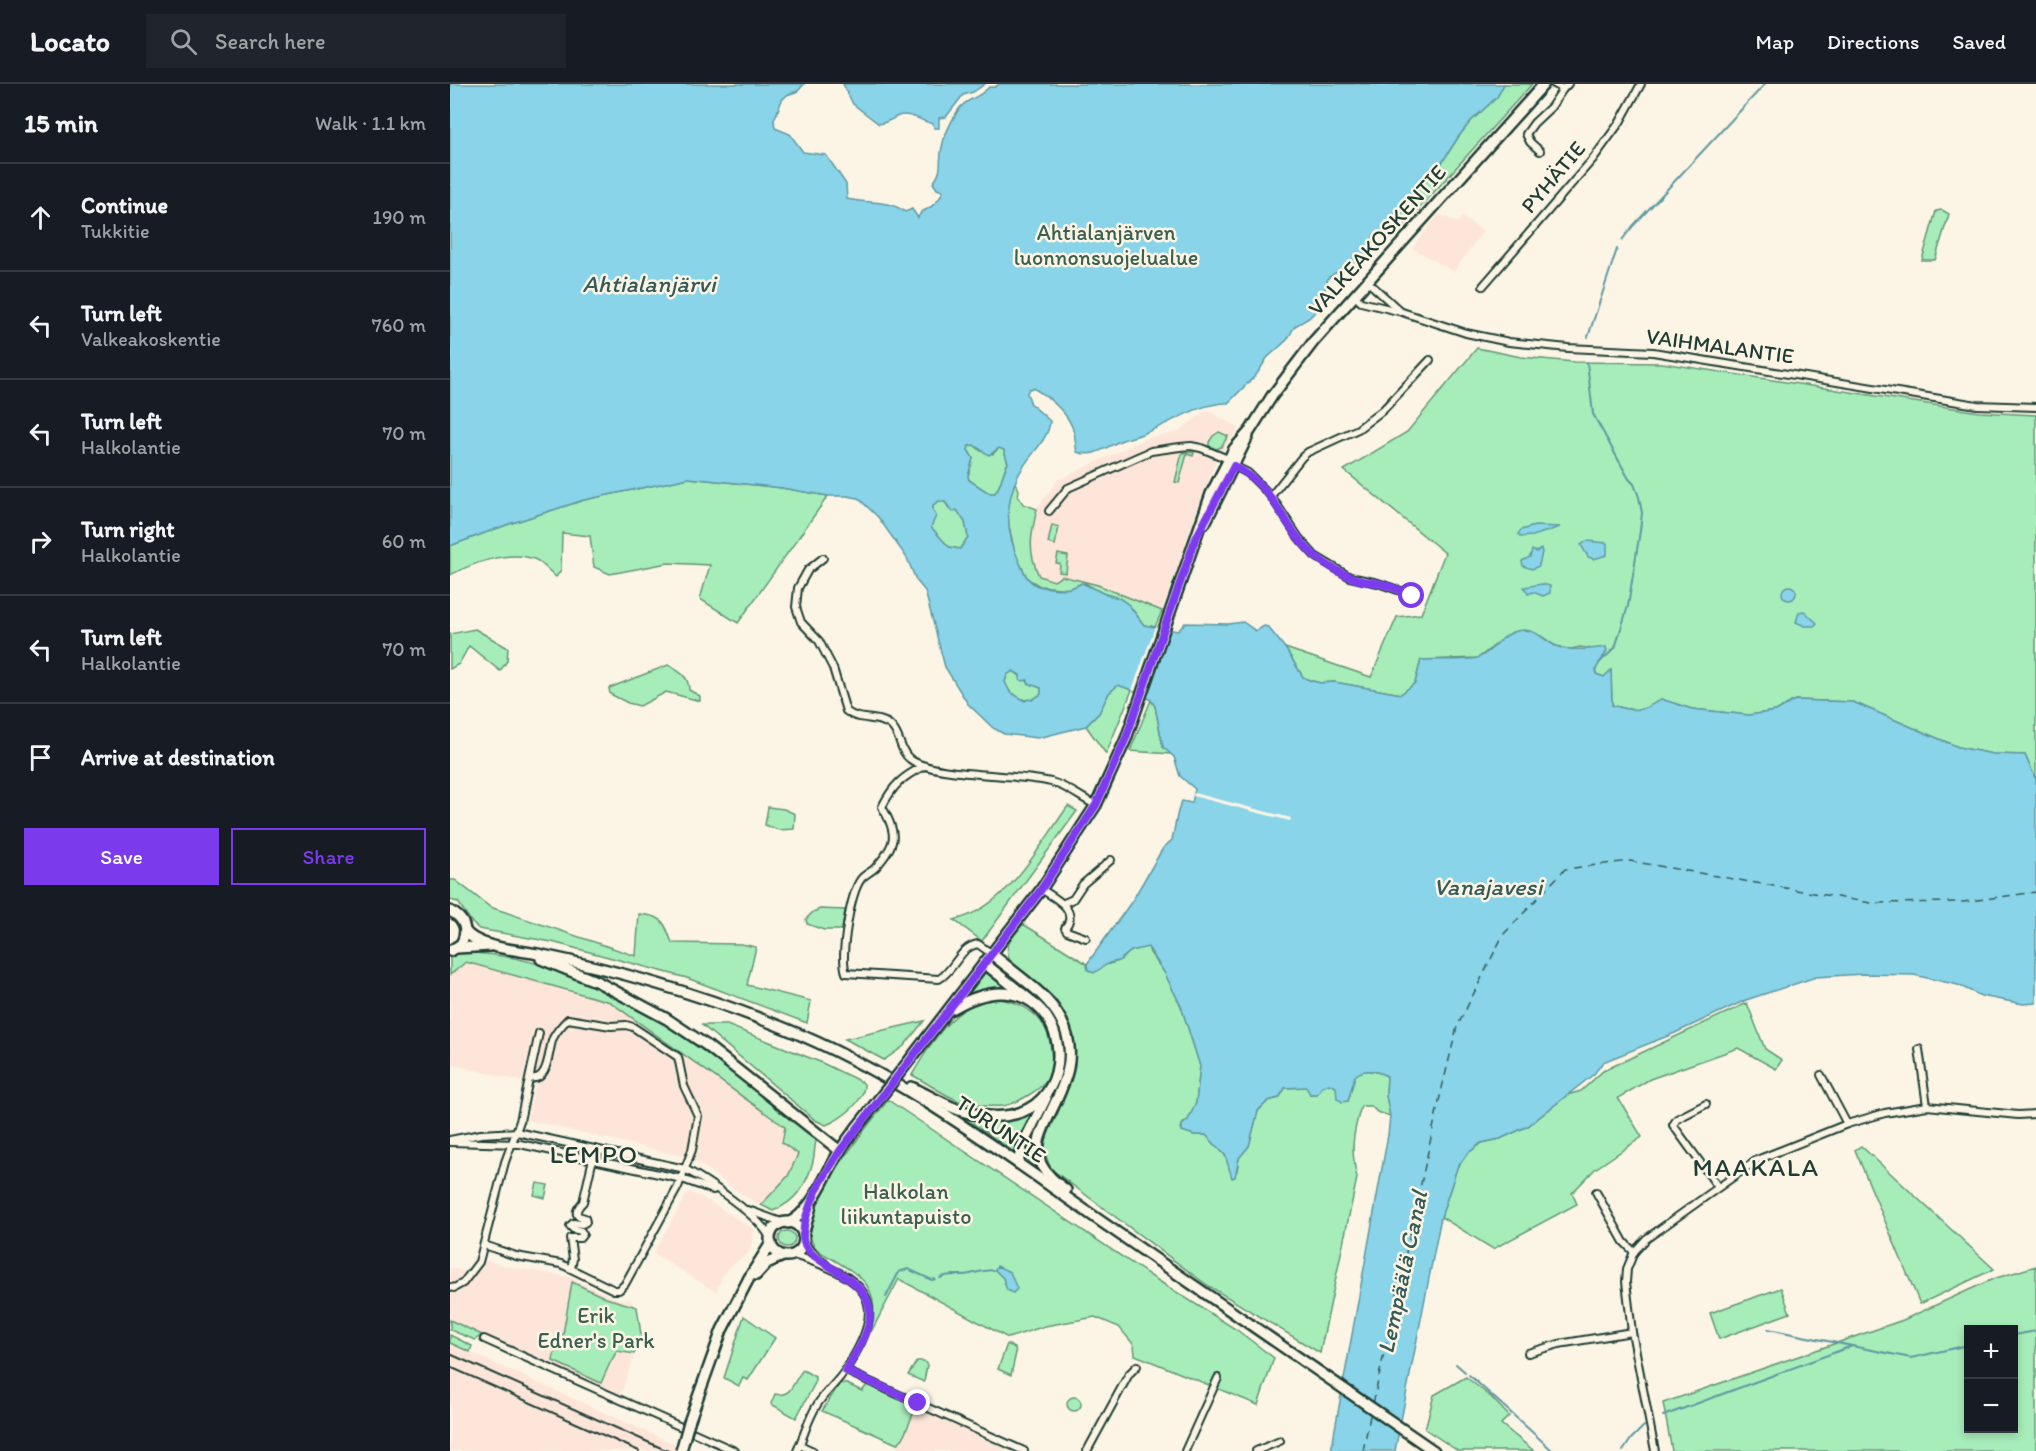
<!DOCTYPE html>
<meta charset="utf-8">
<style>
body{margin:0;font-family:Itim,sans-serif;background:#20242c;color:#f1f3f6}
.controls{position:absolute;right:18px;bottom:18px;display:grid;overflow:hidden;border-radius:0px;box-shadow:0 3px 9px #0003}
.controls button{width:54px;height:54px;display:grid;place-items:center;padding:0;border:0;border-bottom:2px solid #363941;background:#171b24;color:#f1f3f6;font:30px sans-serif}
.stop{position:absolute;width:18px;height:18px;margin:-14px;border:4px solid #7c3aed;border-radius:50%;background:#fff}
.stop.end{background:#7c3aed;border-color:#fff;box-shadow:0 2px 6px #0008}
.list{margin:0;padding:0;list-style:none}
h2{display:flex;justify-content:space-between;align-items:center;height:78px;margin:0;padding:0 24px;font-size:26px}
h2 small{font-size:20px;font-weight:400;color:#9ea1a6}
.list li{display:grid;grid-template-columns:39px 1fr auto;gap:18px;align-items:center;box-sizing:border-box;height:108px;padding:0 24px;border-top:2px solid #363941}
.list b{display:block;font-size:22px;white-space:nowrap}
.list p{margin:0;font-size:20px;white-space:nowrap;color:#9ea1a6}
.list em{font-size:20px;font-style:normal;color:#9ea1a6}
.actions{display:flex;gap:12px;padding:18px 24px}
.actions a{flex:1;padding:14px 0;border:2px solid #7c3aed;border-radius:0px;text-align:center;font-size:21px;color:#7c3aed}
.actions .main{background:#7c3aed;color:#fff}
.icon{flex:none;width:33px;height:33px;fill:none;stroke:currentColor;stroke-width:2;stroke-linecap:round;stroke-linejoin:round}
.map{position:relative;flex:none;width:1586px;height:1367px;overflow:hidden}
header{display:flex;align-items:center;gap:36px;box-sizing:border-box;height:84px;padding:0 30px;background:#171b24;border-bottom:2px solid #363941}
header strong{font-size:28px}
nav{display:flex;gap:33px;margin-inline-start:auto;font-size:21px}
.search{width:420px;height:54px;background:#20242c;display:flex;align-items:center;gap:15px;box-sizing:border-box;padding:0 21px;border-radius:0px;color:#9ea1a6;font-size:22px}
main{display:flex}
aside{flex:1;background:#171b24}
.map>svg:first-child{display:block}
</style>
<header>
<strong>Locato</strong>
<div class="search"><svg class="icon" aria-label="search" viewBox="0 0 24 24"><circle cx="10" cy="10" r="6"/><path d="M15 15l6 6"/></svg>Search here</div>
<nav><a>Map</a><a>Directions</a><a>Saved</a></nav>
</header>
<main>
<aside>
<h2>15 min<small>Walk · 1.1 km</small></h2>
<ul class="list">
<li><svg class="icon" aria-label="ahead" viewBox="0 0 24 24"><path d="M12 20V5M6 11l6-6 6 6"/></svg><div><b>Continue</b><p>Tukkitie</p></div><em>190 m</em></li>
<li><svg class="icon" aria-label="left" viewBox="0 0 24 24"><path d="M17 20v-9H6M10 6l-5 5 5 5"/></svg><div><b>Turn left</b><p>Valkeakoskentie</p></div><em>760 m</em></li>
<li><svg class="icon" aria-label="left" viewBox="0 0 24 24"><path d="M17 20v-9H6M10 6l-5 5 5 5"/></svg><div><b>Turn left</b><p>Halkolantie</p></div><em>70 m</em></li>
<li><svg class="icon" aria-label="right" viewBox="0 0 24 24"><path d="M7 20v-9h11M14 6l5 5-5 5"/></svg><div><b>Turn right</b><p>Halkolantie</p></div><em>60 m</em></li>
<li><svg class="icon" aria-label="left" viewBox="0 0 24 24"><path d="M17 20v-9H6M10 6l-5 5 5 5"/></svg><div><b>Turn left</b><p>Halkolantie</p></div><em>70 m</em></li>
<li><svg class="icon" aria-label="arrive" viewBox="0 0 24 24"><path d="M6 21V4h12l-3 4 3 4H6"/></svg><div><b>Arrive at destination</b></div></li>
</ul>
<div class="actions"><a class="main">Save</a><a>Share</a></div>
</aside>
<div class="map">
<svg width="1586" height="1367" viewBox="0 0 1586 1367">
<rect width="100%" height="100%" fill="#fcf5e5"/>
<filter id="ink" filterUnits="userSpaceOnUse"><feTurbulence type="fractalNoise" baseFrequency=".0167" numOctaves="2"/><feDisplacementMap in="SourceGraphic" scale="12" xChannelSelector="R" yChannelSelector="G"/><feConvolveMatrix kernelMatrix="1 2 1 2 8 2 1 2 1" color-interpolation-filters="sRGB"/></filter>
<g filter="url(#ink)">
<g fill="#fde6d9">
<path d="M989 130 1007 138 1012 133 1033 147 1004 188 962 164Z"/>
<path d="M757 326 789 344 765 378 712 527 648 501 612 493 604 497 589 492 582 477 580 459 588 422 608 396 697 354 727 348Z"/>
<path d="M16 878 160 918 335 1043 348 1070 338 1092 311 1121 294 1112 251 1081 231 1072 77 1036 85 1001 0 980V891Z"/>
<path d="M238 1108 252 1113 304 1145 303 1155 298 1170 281 1182 273 1191 266 1208 203 1169Z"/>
<path d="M23 1172 56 1182 119 1193 157 1211 172 1216 178 1215 187 1223 191 1251 171 1310 0 1236V1184L17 1188Z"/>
<path d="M0 1259 220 1358 241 1367H0Z"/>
<path d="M466 1323 517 1346 567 1367H444L453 1354Z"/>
</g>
<g fill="#a7edb9" stroke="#639576" stroke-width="1.5" fill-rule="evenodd">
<path d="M1054 0H1082L955 140 951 130 958 117 993 77 1009 52 1020 38 1047 13Z"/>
<path d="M1492 126 1499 130 1485 176H1472L1486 127Z"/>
<path d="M1027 264 1071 273 1124 278 1212 279 1529 328 1586 331V696L1575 671 1543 670 1508 663 1403 618 1345 616 1326 627 1299 631 1242 625 1211 615C1192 629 1185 628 1162 621L1161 587 1154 593 1146 590V585L1156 567 1130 563 1118 566 1104 561 1091 552 1062 548 1028 574 971 576 965 599 951 610 884 598 870 599 859 596 853 593 835 564 921 593 947 533 971 530 995 469 894 386 957 348Z"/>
<path d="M769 348 778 352 771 363 766 365 759 362V358L763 352Z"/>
<path d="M524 361 531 367 543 370 549 364 554 366 558 379C552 389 552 400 545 409H539L519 396 518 392 523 374 518 366 519 362Z"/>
<path d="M741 368 744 369 743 372 737 370 729 399 725 398 732 369Z"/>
<path d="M239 394 332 404 378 412 288 539 250 515 260 481 218 479 160 490 144 483 140 452 112 449 111 486 106 493C100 488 92 478 84 475 59 466 23 479 0 491V462L59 440 134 416Z"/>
<path d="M565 397 569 406 568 412 573 420 587 425C581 451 577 466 589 492L604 497 612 492 648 501 712 527 705 543 694 541 679 521 669 514 652 509 635 499 630 500 620 505 590 502 578 495 565 470 557 432 561 409Z"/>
<path d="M489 417 495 418 500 426 507 425 515 438 518 453 510 465 499 463 480 443 486 432 483 426V421Z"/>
<path d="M602 441 609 443 605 461 598 459Z"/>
<path d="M608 470 618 472 616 489 609 488 610 480 606 479Z"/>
<path d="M25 545 58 564 57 577 50 587 19 562 9 580 0 585V550Z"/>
<path d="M218 581C229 587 239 592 239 606L250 612V617L216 608 190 622 178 619 160 610 159 604Z"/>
<path d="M563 587 581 600 591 604V610C580 618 575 618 564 610 558 606 557 605 555 598L557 591Z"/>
<path d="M668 601 682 606 656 670 636 642 649 629 659 609Z"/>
<path d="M701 616 705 622 713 663 722 670 680 667Z"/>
<path d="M618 722 627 727 532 857 504 836C558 823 588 764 618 722Z"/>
<path d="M318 723 334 725 345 730 344 745 329 746 315 741Z"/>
<path d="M0 796H5L40 823 186 872 189 830C213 832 214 837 222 859L291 860 306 863 297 901 361 917 357 939 237 894 102 858 29 845 22 839 8 818 0 816Z"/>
<path d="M370 825 395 826 392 846H374L357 840 356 835 363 828Z"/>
<path d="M573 840 637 880 638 886 669 877 681 867 698 862 700 869 714 888 731 922 750 982 746 1019 738 1036 734 1038 731 1043 732 1047 744 1051H756L775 1071 780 1082 787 1087 789 1074 799 1062 808 1027 818 1017 829 1014 835 1004 857 1003 860 1010H867L872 1003 879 1000 886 1003 898 1017 905 991C914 984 927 987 937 992L936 1011 940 1032 927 1028 921 1022H911C903 1050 900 1064 907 1094L870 1269 757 1201 601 1085C590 1062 596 1054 606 1033 622 998 633 971 616 935 613 928 610 920 605 915 592 901 576 890 561 879 552 861 562 854 573 840Z"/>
<path d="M8 869C114 866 214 936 295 998 319 1016 344 1034 367 1054 364 1062 365 1069 363 1077 357 1101 346 1117 323 1127L311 1121 338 1092 348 1070 332 1059 335 1043 160 918 16 878 0 891V871Z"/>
<path d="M547 881C562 888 578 904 590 915 610 935 621 963 614 991 611 1005 601 1020 595 1033 587 1050 581 1063 586 1082L574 1074V1067C596 1023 636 966 591 922 579 909 556 895 547 881Z"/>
<path d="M537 886 568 910 549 906 518 911Z"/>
<path d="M542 914C574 917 599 933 601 967 602 976 603 985 598 994 593 1005 564 1021 552 1022 542 1023 525 1021 515 1019 501 1016 476 998 462 991 480 960 504 920 542 914Z"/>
<path d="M1297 919 1315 965 1332 976 1326 985 1288 964 1200 995 1168 1014 1192 1053 1145 1085 1122 1109 1127 1120 1043 1165 991 1133 1007 1084 1017 1070 1032 1059 1050 1055 1078 1042 1117 1011 1131 1007 1153 987Z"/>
<path d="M474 937 454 962 434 976 395 955Z"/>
<path d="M252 941H277L370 978 412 998 414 1000C415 1018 391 1035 376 1041L365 1036Z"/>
<path d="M438 1016 704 1194 787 1246 824 1274 808 1321 685 1271 684 1261 669 1243 645 1233 595 1242 558 1254 449 1195 421 1248C430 1203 415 1194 379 1173 373 1170 364 1165 362 1158 349 1124 417 1043 438 1016Z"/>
<path d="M589 1022 563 1067 511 1031C540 1036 563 1039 589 1022Z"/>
<path d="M1411 1062 1544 1185 1470 1220 1405 1066Z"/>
<path d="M87 1099 98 1101 95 1114 84 1111Z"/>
<circle cx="337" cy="1155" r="8"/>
<path d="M1586 1182V1367H1222L1213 1319 1453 1236 1543 1195ZM1518 1246H1564V1344H1518Z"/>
<path d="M122 1198 156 1214 187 1223 191 1251 184 1270 167 1267 160 1279 151 1299 103 1277 104 1271 112 1256Z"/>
<path d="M1331 1204 1340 1229 1269 1255 1260 1229Z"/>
<path d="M294 1232 325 1254 298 1296 293 1294 289 1302 274 1294Z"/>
<path d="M0 1236 32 1251 25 1256 0 1246Z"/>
<path d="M0 1251 22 1262 20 1268 0 1259Z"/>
<path d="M557 1260 565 1264 566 1269 561 1291 548 1285Z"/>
<path d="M467 1277H474L477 1281 474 1298 458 1291Z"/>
<path d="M353 1286 365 1293V1299L346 1334 321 1320 325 1310C343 1314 343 1296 353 1286Z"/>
<path d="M1016 1293 1041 1313 1059 1332 1051 1340 1084 1367H1008L975 1345 984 1311Z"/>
<path d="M390 1299 397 1300 412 1307 417 1301 466 1323 453 1354 447 1360 372 1327Z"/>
<circle cx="624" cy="1320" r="7"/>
</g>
<g fill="#89d4e9" stroke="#5f98a1" stroke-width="1.5" fill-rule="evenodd">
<path d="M0 0H354L348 7 337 11 332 16 324 36 325 44 340 50 353 68 376 71 396 100 397 115C417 120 438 115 455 128L462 125 468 134 471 128C482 124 489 118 493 107L487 105 483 99C494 86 488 79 492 63 494 52 501 38 507 28 516 13 528 16 539 3H545L549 0H1054L1047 13 1020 38 1009 52 993 77 958 117 945 138 923 153 914 177 903 184 885 189 878 194 871 222 859 234 845 242 837 256 817 274 807 290 778 319C747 319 721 340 692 350 685 353 677 354 670 357 655 364 643 374 627 368 625 362 626 355 624 349 620 330 599 313 583 304L579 305 577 309 581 320 600 337C599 352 587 364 578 376 555 406 553 443 569 477 574 489 578 500 592 503 609 505 618 507 632 499L657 511 669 514 679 521 694 541 728 547 735 539 778 540 793 538 806 547 814 542 818 543 835 564 853 593 859 596 870 599 884 598 951 610 965 599 971 576C985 575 1014 577 1027 574 1043 569 1052 547 1073 546 1087 546 1095 557 1106 562 1118 567 1142 565 1156 563L1157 567 1146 585V590L1154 593 1161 586 1162 621C1185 628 1191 629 1211 615L1242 625 1299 631 1326 627 1345 616 1403 618 1508 663 1543 670 1575 671 1586 696V919L1573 920 1531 912 1508 901 1464 891 1413 890 1366 893 1296 916 1225 949 1153 978 1144 990 1078 1042 1050 1055 1031 1059 1017 1070 1007 1084 991 1133 945 1367H881L938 1051 940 1032 936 1011 937 992C927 987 914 983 905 992L898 1017 892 1018 887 1014 886 1003 879 1000 872 1003 867 1010H860L856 1003 835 1004 829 1014 818 1017 808 1027 799 1062 789 1074 785 1093 782 1094 775 1071 756 1051H744L732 1047V1041L738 1036 746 1019 750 982 731 922 714 888 698 863 681 867 669 877 659 879 644 889 638 886 637 880 682 817 713 764 722 756 728 727 732 717 742 719 745 705 730 692 724 673 713 663 705 622 701 616 682 606 668 601 659 609 649 629 636 642 588 654 554 650 543 644 518 620 495 583 475 507 466 496 457 474 428 433 408 414 397 412H378L332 404 239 394 134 416 59 440 0 462ZM524 361 539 371 549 364 554 366 558 379C552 389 552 400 545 409H539L519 396 518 392 523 374 518 366 519 362ZM489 417 495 418 503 428 507 426 515 438 518 453 510 465 499 463 481 443 486 432 483 426V421ZM563 587 570 591V595L572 597 578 596V599L591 604V610L582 616 578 615 575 617 560 608 555 598 557 591Z"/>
<path d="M393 0H535L523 8 513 11 496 33 489 34V44H484L483 40C473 38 460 28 448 32 440 36 439 38 429 40L403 20Z"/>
<path d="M1085 442 1110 443 1083 452 1070 453 1068 450 1071 446Z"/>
<path d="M1137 457 1157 459V471L1144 475 1138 473 1131 461Z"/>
<path d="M1091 465 1092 468 1089 482 1082 485 1073 482 1072 477 1080 473 1082 466 1086 468Z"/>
<path d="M1092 500 1100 502V509L1093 512 1083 508 1078 510 1074 503Z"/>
<circle cx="1339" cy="509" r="7"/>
<path d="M1354 527 1367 539 1364 542H1355L1346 538 1349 528Z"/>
<path d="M547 1182 560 1188 567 1205 563 1209 557 1206 553 1194 545 1186Z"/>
</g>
<g fill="#fcf5e5">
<path d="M705 543 719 546 696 613 682 606Z"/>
<path d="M744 709 841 734 840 737 743 712Z"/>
</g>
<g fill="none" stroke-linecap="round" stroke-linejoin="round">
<g stroke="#5f98a1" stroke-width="2">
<path d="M1172 156 1183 142 1315 0"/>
<path d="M1138 253 1167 165"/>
<path d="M1137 278 1143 330 1179 395 1184 400 1189 413 1192 429 1190 447 1178 522 1169 551 1165 564 1149 579"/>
<path d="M490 1194C501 1188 509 1193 520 1190 529 1188 534 1186 545 1186"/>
<path d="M436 1213 449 1188 458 1185 482 1196 485 1195"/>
<path d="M1318 1245 1461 1274 1518 1261"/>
<path d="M1564 1251 1586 1247"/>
<path d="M1006 1280 1015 1288"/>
<path d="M1019 1291 1103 1367"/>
<path d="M1213 1332 1402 1262"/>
<path d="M1173 1367 1181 1355 1194 1342"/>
</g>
<g stroke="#345b58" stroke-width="1.5" stroke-dasharray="8 6" stroke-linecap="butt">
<path d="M923 1320 991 1008 1007 943 1053 851 1115 785 1180 777 1421 819 1513 818 1586 808"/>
<path d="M913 1367 921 1327"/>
</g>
<defs>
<g id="street">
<path d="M1104 0 1113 5 1118 0"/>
<path d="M1090 67 1080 58 1076 50 1084 39 1101 23 1113 5"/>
<path d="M917 197 949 226"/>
<path d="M1033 202 1143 75 1170 38 1191 0"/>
<path d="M904 211 911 218 952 228 1016 249 1059 258 1118 264 1203 268 1527 321 1586 323"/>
<path d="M821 412 852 373 858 368 908 345 933 326 980 276"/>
<path d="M599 427 618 404 685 374 701 367 730 363 741 362 751 364 778 375 784 382 798 389 821 412 849 454 865 472 900 493 928 499 962 511"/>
<path d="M373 474 358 486 348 504 346 523 351 538 369 557 383 584 396 627C409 638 427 631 440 641 451 650 449 667 460 675 483 693 567 689 601 698 617 702 631 714 646 721"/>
<path d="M474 682C452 693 443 701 432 723 448 750 447 760 425 784 421 788 415 790 411 795 400 810 390 872 396 889L489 895C505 886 509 863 528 860L542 870"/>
<path d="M591 805C604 814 630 825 615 844L617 847 636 854"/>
<path d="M614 819 623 815 633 800 661 776"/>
<path d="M1469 965 1477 1022"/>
<path d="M1371 991 1397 1040"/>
<path d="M1256 1020 1227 1035 1223 1041 1268 1103"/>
<path d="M0 1056 31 1050 67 1048 235 1085C257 1097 310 1132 320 1154"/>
<path d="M0 1058 70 1060 232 1095 263 1106"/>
<path d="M1146 1108 1174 1158 1184 1168"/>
<path d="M298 1126 334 1139"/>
<path d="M354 1156 358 1164 376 1181"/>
<path d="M34 1161 66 1172 111 1180 164 1206H169L175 1200 228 1103 242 1066 248 1032 234 1002 228 973 183 943 176 941 161 942 118 935C112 941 107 946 103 954 98 967 99 998 80 994"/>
<path d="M343 1171C414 1193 443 1213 396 1285 388 1298 375 1308 367 1321 358 1335 354 1352 347 1367"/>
<path d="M121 1184 123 1175 120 1154H130L133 1150 131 1147 123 1145 120 1142 123 1139 132 1140 136 1138 135 1134 128 1132C124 1127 130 1121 133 1118L144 1070"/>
<path d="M0 1203 4 1204 13 1199 29 1178 55 1078 70 1037 89 949"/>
<path d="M34 1255 285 1367"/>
<path d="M1078 1269 1109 1260 1182 1248"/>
<path d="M396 1287 574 1367"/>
<path d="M350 1361 363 1367"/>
<path d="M637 1367 679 1290 687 1282"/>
<path d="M735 1367 768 1294"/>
<path d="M806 1367 830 1357"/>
<path d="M1205 1367 1182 1248 1176 1198 1177 1185 1184 1168 1196 1155 1307 1076 1397 1040 1435 1029 1477 1022 1568 1031 1586 1030"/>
</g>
<g id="secondary">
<path d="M755 439 798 352"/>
<path d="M0 827C14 834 19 846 11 860L0 867"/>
<path d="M15 847C28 864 68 866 88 870 171 887 255 912 334 944 454 992 557 1073 662 1145 769 1219 877 1292 984 1367"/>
<path d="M7 864 40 862"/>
<path d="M542 870C565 890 597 909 611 936 643 997 573 1042 591 1080 596 1091 607 1099 616 1106"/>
<path d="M91 875 148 898 217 935 256 961 390 1067"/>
<path d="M534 879 579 915"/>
<path d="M462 973 590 807 646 721 676 655 761 410 784 365 800 347 822 312 864 257 1094 0"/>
<path d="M461 1003C481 1012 502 1026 524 1030 653 1056 624 852 502 925"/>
<path d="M568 1079 572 1062 596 1014"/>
<circle cx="337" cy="1155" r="17"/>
<path d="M338 1139C363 1127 374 1092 388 1070 393 1061 400 1052 407 1043"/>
<path d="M353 1151 361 1122"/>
<path d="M306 1191 317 1179 333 1172"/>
<path d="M239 1338 272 1246 299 1194 321 1159"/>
</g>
</defs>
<use href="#street" stroke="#1f3d34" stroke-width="10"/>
<use href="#secondary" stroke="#1f3d34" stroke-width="14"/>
<use href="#street" stroke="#fcf5e5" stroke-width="6"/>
<use href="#secondary" stroke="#fcf5e5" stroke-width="9"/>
<g stroke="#1f3d34" stroke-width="2">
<path d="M0 1270 218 1367"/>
<path d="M0 1283 189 1367"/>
</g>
<defs>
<g id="secondary-bridge">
<path d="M407 1043 462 973"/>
<path d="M231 1367 239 1338"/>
</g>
</defs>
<use href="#secondary-bridge" stroke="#1f3d34" stroke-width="14" stroke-linecap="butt"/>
<use href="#secondary-bridge" stroke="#fcf5e5" stroke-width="9"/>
</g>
</g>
<g fill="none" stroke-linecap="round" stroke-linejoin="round" filter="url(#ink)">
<path stroke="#7c3aed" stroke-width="8" d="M468 1319 396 1287C404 1271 419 1251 420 1232 422 1188 352 1183 353 1151 355 1121 374 1092 390 1067L590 807 646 721 676 654 745 456 784 382C827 404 832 443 864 471 877 482 897 493 913 497 918 498 923 498 927 499 939 501 951 507 962 512"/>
</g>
<g text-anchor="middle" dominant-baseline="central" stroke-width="5" stroke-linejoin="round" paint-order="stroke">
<g font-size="22" fill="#1f3d34" stroke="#fcf5e5">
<text transform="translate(1103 93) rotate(-50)">PYHÄTIE</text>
<text transform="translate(927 156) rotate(-48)">VALKEAKOSKENTIE</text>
<text transform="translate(1270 262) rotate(8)">VAIHMALANTIE</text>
<text transform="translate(551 1045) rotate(34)">TURUNTIE</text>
</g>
<g font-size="22" fill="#3a604f" stroke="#fcf5e5">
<text x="656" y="148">Ahtialanjärven<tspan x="656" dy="25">luonnonsuojelualue</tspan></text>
<text x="456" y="1107">Halkolan<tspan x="456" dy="25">liikuntapuisto</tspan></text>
<text x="146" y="1231">Erik<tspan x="146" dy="25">Edner's Park</tspan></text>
</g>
<g font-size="24" font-style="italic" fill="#345b58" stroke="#fcf5e5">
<text x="199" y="199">Ahtialanjärvi</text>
<text x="1038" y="802">Vanajavesi</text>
<text transform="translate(952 1188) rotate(-78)">Lempäälä Canal</text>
</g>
<g font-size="26" letter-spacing="1.5" fill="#1f3d34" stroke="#fcf5e5">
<text x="144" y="1070">LEMPO</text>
<text x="1306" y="1083">MAAKALA</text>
</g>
</g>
</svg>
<div class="controls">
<button>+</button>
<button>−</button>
</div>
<div class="stop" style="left:962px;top:512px"></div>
<div class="stop end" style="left:468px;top:1319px"></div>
</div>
</main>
